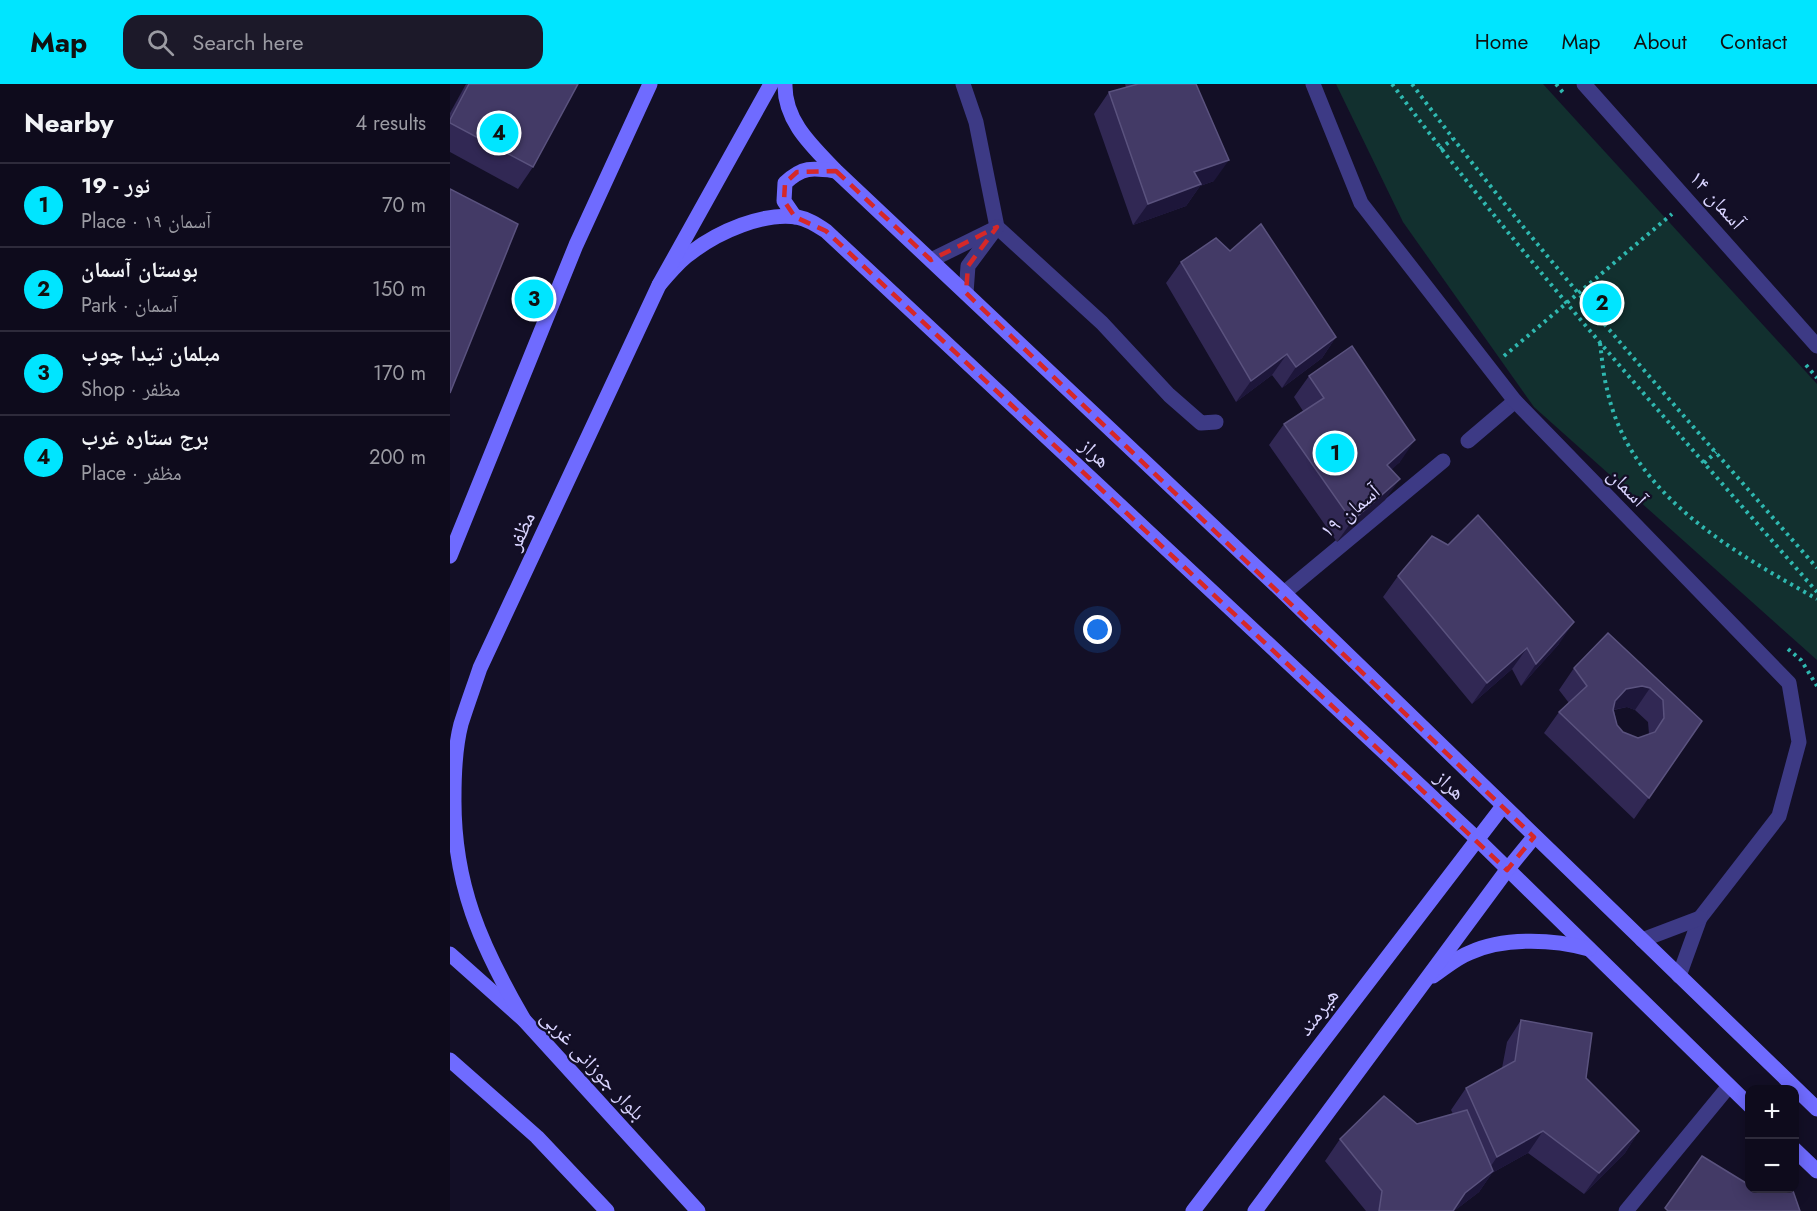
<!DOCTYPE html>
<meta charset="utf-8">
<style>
body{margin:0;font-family:Jost,"Noto Naskh Arabic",sans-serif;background:#1c1929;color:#f1f3f6}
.controls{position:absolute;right:18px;bottom:18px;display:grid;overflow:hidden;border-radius:12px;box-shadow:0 3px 15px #0003}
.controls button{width:54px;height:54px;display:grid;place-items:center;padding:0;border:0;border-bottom:2px solid #2e2b3b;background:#0e0b1c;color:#f1f3f6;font:30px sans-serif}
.you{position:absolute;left:648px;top:546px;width:21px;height:21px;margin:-15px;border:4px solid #fff;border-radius:50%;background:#1a73e8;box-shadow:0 0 0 9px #1a73e833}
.badge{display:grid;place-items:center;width:39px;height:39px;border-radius:50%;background:#00e5ff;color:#111;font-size:20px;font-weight:700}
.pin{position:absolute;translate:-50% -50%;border:3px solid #fff;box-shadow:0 2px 6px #0006}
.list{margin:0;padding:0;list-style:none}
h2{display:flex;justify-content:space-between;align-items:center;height:78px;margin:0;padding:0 24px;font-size:26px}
h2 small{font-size:20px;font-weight:400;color:#9b9ba3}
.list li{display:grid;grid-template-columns:39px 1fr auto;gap:18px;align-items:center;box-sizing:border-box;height:84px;padding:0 24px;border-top:2px solid #2e2b3b}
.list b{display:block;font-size:22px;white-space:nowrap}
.list p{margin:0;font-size:20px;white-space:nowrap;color:#9b9ba3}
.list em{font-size:20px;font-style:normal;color:#9b9ba3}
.icon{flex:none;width:33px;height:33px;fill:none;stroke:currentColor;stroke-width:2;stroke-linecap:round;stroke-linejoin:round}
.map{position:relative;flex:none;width:1367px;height:1127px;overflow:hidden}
header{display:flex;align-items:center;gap:36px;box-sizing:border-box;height:84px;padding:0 30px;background:#00e5ff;color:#111}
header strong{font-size:28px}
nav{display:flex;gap:33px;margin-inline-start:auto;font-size:21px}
.search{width:420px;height:54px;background:#1c1929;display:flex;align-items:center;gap:15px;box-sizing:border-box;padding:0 21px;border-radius:18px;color:#9b9ba3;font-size:22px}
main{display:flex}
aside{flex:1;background:#0e0b1c}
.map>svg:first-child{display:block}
</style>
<header>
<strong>Map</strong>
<div class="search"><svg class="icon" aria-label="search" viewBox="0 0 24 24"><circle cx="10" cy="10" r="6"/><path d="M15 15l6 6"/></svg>Search here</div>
<nav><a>Home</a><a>Map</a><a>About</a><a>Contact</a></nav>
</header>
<main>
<aside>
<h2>Nearby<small>4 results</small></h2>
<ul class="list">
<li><span class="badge">1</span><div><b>19 - نور</b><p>Place · آسمان ۱۹</p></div><em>70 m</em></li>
<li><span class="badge">2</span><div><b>بوستان آسمان</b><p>Park · آسمان</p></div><em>150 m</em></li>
<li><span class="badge">3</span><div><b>مبلمان تیدا چوب</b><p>Shop · مظفر</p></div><em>170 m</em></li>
<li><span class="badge">4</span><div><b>برج ستاره غرب</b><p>Place · مظفر</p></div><em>200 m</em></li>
</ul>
</aside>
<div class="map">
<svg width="1367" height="1127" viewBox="0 0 1367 1127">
<rect width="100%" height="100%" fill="#130f26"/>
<path fill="#12302f" d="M886 0H1093L1367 300V576L1084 323 953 138Z"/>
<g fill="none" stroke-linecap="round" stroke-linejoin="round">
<g stroke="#2fb8b0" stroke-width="4" stroke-dasharray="3 4.5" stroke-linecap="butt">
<path d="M942 0C1074 177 1222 342 1367 508"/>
<path d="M962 0C1087 169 1229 326 1367 484"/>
<path d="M1106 0 1115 11"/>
<path d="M990 65 1003 55"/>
<path d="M1150 259C1152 274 1153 290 1157 305 1179 410 1282 467 1367 515"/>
<path d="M1054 272 1222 130"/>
<path d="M1356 281 1367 294"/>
<path d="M1254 379 1266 368"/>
<path d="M1338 565 1351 576 1367 602"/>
</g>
<g stroke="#3d3a85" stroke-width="15">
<path d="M1018 357 1065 317"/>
<path d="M1176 1127 1279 1002"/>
</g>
<g stroke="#3d3a85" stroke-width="15">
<path d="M513 0 526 38 547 143 652 239 719 311 751 339 766 338"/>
<path d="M863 0 911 119 1065 317 1339 599 1349 658 1329 732 1250 834 1229 892"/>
<path d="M1134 0 1367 262"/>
<path d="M481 176 544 145"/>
<path d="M516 209 518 182 547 143"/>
<path d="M834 509 993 377"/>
<path d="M1192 856 1250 834"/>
</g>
<g stroke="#6f6bff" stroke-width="15">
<path d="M335 0C334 37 362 62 386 87L834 509 1367 1025"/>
<path d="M345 133 334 117 335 99C353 82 363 84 386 87"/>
<path d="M209 201C219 190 229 176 242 168 268 148 313 128 347 133 358 135 367 141 376 147L1026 754 1300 1022"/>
<path d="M0 472 126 161 200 0"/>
<path d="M0 870 74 936 248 1127"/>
<path d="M983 892C995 884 1006 874 1019 869 1053 853 1103 855 1139 865"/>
<path d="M74 936C31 862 3 800 4 713 4 689 5 663 11 640 17 621 24 602 30 584L209 201 321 0"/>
<path d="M0 976 87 1053 157 1127"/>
<path d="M1344 1065 1367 1087"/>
<path d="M743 1127 1053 722"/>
<path d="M805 1127 1057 786 1084 753"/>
</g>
</g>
<g fill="#312854" fill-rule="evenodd">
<path d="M16 0H128L83 83 68 105 0 68V29Z"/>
<path d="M675 0H746L764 97 750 102 736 122 683 141 644 30 659 8 676 3Z"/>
<path d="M780 167 886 253 872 274 832 304 822 291 786 318 716 199 731 178Z"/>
<path d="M859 292 950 378 941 385 935 416 887 458 819 361 834 340 853 327 844 313Z"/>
<path d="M998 461 1109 560 1071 602 1062 585 1022 620 933 513 948 492Z"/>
<path d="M1158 549 1252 637 1184 735 1094 649 1109 628 1119 619 1109 606 1124 584ZM1177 623 1185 626 1198 638 1199 650 1188 654 1173 648 1167 641 1164 626Z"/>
<path d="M1071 936 1136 994 1189 1047 1175 1069 1134 1110 1078 1069 1042 1089 1029 1108 1004 1127H916L875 1077 890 1055 967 1040 1003 1030 1001 1026 1016 1004 1052 984 1057 958Z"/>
</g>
<g fill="#1d163a">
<path d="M779 76 764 97 750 102 736 122 683 141 698 120 744 88Z"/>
<path d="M886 253 872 274 832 304 846 283Z"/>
<path d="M837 270 822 291 786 318 801 297Z"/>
<path d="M965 356 950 378 923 403 937 381Z"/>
<path d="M950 395 935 416 887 458 902 437Z"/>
<path d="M1124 538 1109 560 1071 602 1086 580Z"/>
<path d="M1077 564 1062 585 1022 620 1037 599Z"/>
<path d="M1192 602 1200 604 1185 626 1177 623 1161 626 1165 617 1176 605Z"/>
<path d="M1093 1047 1078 1069 1042 1089 1029 1108 1004 1127H1002L1015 1109 1032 1095 1047 1073Z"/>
<path d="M1189 1047 1175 1069 1134 1110 1149 1089Z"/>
</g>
<g fill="#433a66" stroke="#5a527e" stroke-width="1.5" fill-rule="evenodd">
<path d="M19 0H128L83 83 0 39V36Z"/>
<path d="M688 0H746L779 76 744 88 751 100 698 120 659 8Z"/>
<path d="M0 105 68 140 0 309Z"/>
<path d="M811 140 886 253 846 283 837 270 801 297 731 178 766 154 780 167Z"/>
<path d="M902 262 965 356 937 381 950 395 902 437 834 340 874 314 859 292Z"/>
<path d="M1028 431 1124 538 1086 580 1077 564 1037 599 948 492 982 452 998 461Z"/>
<path d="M1158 549 1252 637 1199 714 1109 628 1137 602 1124 584ZM1192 602 1200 604 1213 616 1214 634 1205 648 1188 654 1173 648 1167 641 1163 626 1165 617 1176 605Z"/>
<path d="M1071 936 1142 949 1136 994 1189 1047 1149 1089 1093 1047 1047 1073 1016 1004 1065 977Z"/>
<path d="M934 1012 967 1040 1017 1026 1043 1087 1015 1109 1003 1127H929L932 1107 890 1055Z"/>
<path d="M1252 1072 1296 1099 1299 1097V1104H1342L1350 1127H1218L1215 1124Z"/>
</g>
<path fill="none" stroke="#d62828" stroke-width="4.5" stroke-dasharray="12 8" stroke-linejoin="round" d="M386 87 481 176 547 143 518 182 516 209 1084 753 1057 786 376 147 345 133 334 117 335 99 347 88Z"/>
<g text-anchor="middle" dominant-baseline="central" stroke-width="4.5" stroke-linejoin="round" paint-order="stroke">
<g font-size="21" fill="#d9d4ff" stroke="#130f26">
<text transform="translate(1267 116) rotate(48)">آسمان ۱۴</text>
<text transform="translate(645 369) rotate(43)">هراز</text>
<text transform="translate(1177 403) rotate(46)">آسمان</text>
<text transform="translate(900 427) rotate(-40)">آسمان ۱۹</text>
<text transform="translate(71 447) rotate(-65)">مظفر</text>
<text transform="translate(1000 701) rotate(43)">هراز</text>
<text transform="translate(868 928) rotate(-53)">هیرمند</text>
<text transform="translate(143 981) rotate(47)">بلوار جوزانی غربی</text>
</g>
</g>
</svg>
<div class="controls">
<button>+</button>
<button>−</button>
</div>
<div class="you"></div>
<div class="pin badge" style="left:885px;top:369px">1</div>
<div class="pin badge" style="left:1152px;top:219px">2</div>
<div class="pin badge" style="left:84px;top:215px">3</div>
<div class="pin badge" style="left:49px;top:49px">4</div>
</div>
</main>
